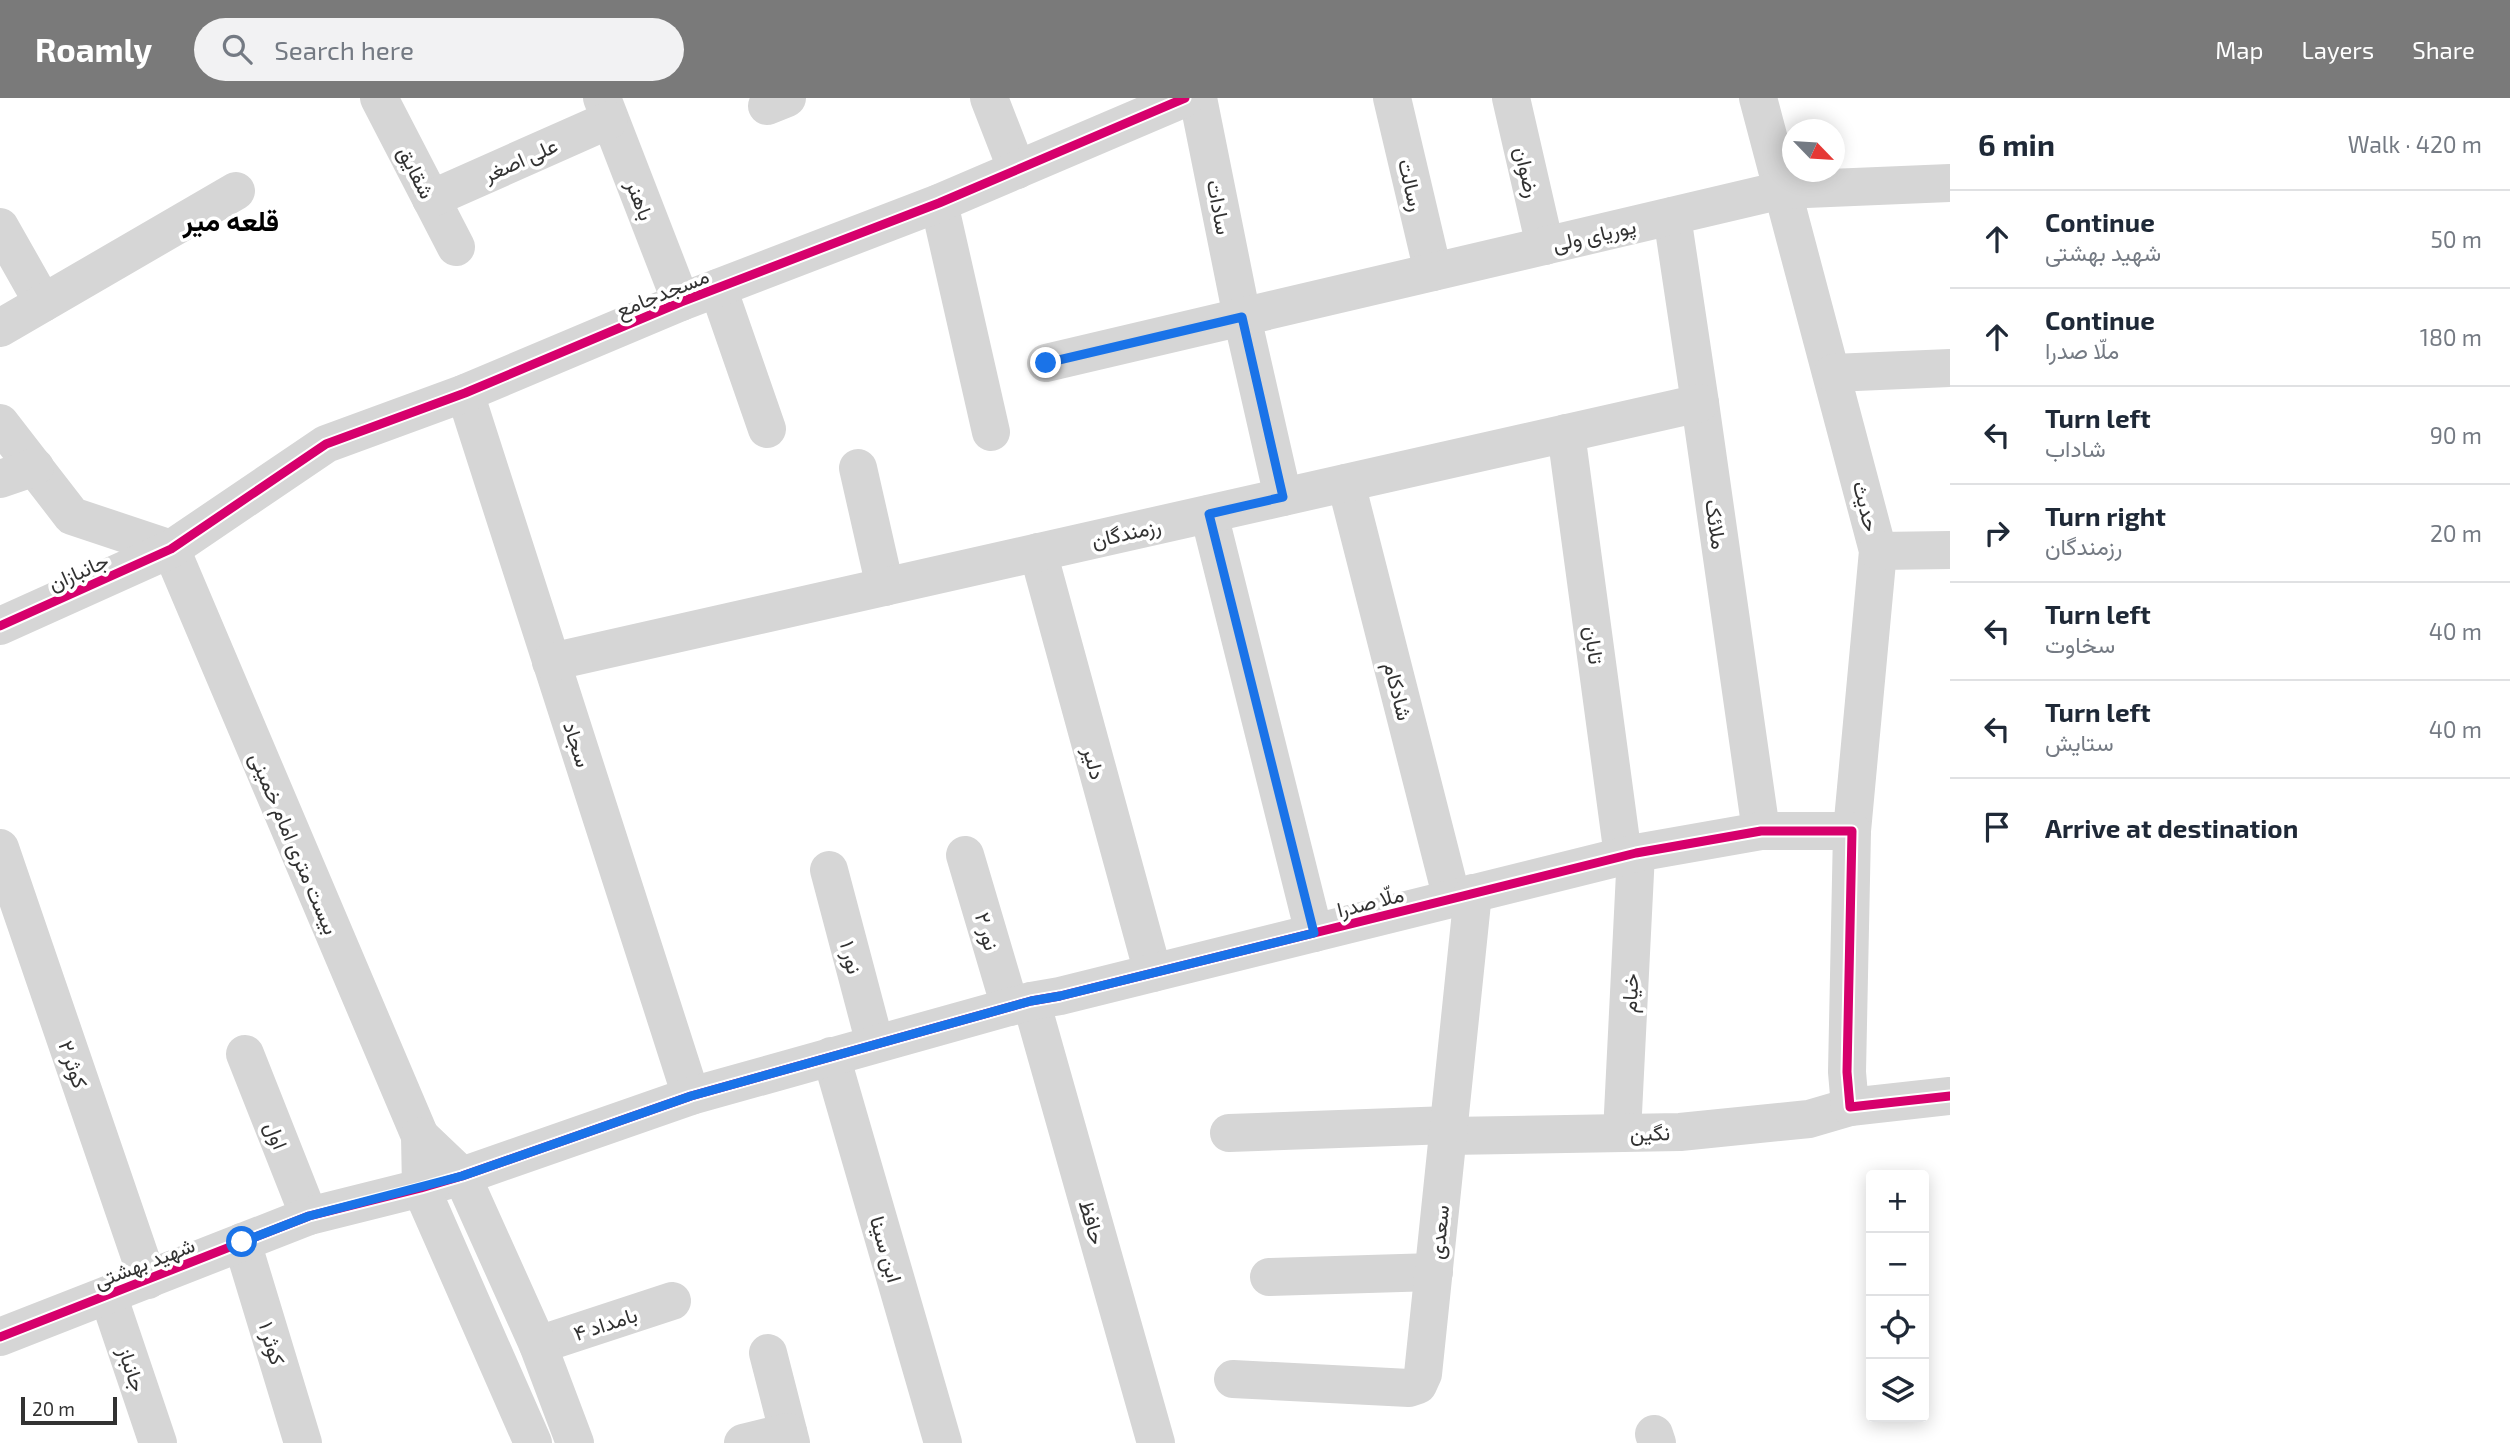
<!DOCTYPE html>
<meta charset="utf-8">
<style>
body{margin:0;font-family:"Exo 2",Vazirmatn,sans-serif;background:#f2f2f3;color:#1f2937}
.controls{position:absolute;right:21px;bottom:21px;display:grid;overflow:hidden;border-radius:7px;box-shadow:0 4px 18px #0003}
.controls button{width:63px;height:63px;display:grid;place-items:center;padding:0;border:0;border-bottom:2px solid #e0e1e3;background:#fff;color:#1f2937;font:35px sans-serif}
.compass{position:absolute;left:1782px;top:21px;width:63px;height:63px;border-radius:50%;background:#fff;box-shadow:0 4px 18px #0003;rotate:115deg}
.scale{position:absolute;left:21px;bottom:18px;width:96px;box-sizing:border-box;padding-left:7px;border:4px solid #323232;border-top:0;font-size:19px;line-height:24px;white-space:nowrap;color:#323232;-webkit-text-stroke:5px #fff;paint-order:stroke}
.stop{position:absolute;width:21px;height:21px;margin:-16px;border:5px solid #1a73e8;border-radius:50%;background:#fff}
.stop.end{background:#1a73e8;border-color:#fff;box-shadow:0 2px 7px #0008}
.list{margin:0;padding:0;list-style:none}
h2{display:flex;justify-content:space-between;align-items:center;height:91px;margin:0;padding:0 28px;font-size:30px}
h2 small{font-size:23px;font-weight:400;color:#747a83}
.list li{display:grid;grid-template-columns:46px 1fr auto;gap:21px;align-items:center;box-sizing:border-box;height:98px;padding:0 28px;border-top:2px solid #e0e1e3}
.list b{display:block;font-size:26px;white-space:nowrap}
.list p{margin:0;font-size:23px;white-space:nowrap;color:#747a83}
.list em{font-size:23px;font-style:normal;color:#747a83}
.icon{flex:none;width:38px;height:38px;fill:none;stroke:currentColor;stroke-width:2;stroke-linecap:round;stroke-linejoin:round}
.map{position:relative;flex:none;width:1950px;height:1345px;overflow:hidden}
header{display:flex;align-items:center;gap:42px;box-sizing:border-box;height:98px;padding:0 35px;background:#7a7a7a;color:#fff}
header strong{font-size:33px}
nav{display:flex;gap:38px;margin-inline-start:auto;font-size:24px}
.search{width:490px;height:63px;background:#f2f2f3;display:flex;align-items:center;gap:18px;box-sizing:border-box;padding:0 24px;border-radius:38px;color:#747a83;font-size:26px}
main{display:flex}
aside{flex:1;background:#fff}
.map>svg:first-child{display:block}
</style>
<header>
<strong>Roamly</strong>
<div class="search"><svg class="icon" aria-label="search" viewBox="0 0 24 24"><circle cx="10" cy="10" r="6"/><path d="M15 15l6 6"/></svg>Search here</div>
<nav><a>Map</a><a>Layers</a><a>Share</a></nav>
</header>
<main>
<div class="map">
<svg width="1950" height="1345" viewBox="0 0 1950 1345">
<rect width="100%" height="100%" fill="#fff"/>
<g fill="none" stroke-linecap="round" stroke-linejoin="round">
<g stroke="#d6d6d6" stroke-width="38">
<path d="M379 0 456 149"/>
<path d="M602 0 681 204"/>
<path d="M989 0 1017 72"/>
<path d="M1198 0 1242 219 1283 399"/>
<path d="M1392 0 1433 174"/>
<path d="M1511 0 1545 148"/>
<path d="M1758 0 1878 453 1852 733"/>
<path d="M767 8 787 0"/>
<path d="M431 101 609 22"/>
<path d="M939 105 991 334"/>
<path d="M1672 118 1700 305 1761 733"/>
<path d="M0 129 43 205"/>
<path d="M718 190 767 331"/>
<path d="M0 230 236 93"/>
<path d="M1046 265 1782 92 1950 85"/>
<path d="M1833 275 1950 270"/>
<path d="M465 295 691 998"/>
<path d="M0 325 72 418 171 451"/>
<path d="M1566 335 1623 758"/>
<path d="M858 370 885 489"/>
<path d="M0 381 35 369"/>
<path d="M1346 385 1452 801"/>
<path d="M1209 416 1314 835"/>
<path d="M171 451 420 1038"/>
<path d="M1878 453 1950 452"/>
<path d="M1038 454 1153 875"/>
<path d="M0 528 171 451 326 346 465 295 681 204 939 105 1185 0"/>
<path d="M551 564 1700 305"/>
<path d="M0 750 148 1182"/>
<path d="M965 757 1010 909"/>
<path d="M829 772 875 946"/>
<path d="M1031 903 1156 1345"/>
<path d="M245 956 309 1118"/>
<path d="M831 958 943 1345"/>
<path d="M1229 1035 1449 1027"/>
<path d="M1622 1035 1636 755"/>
<path d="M1448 1038 1680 1034 1809 1021 1850 1009"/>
<path d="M242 1144 303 1345"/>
<path d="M1269 1179 1434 1174"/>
<path d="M108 1197 158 1345"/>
<path d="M0 1239 309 1118 421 1090 462 1078 691 998 1031 903 1060 898 1636 755 1761 733H1852L1847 974 1850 1009 1950 998"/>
<path d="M538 1247 672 1203"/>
<path d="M768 1255 791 1345"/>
<path d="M1233 1281 1409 1290 1418 1287 1423 1276 1473 795"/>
<path d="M1654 1336 1657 1345"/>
<path d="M533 1345 421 1090 420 1038 462 1078 538 1247 575 1345"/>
<path d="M743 1345 788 1334"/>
</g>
<defs>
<g id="cycleway">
<path d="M0 528 171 451 326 346 465 295 681 204 939 105 1185 0"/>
<path d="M0 1239 309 1118 421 1090 462 1078 691 998 1031 903 1060 898 1636 755 1761 733H1852L1847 974 1850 1009 1950 998"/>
</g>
</defs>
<use href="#cycleway" stroke="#fff" stroke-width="13"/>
<use href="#cycleway" stroke="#d6006c" stroke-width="9"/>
</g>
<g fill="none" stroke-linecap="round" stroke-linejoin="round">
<path stroke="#1a73e8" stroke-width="9" d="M242 1144 309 1118 462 1078 691 998 1031 903 1060 898 1314 835 1209 416 1283 399 1242 219 1046 265"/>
</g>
<g text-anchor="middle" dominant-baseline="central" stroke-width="7" stroke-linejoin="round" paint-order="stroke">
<g font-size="21" fill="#323232" stroke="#fff">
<text transform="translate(520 61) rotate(-24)">علی اصغر</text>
<text transform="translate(417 74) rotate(63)">شقایق</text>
<text transform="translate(1528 74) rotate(77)">رضوان</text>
<text transform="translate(1412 87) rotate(77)">رسالت</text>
<text transform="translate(641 102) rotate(69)">باهنر</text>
<text transform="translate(1220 109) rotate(79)">سادات</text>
<text transform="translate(1594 136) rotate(-13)">پوریای ولی</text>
<text transform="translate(662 194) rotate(-22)">مسجدجامع</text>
<text transform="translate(1867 408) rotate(76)">حدیث</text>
<text transform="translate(1717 426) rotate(82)">ملائک</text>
<text transform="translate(1126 434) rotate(-13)">رزمندگان</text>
<text transform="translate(78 473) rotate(-24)">جانبازان</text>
<text transform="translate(1595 547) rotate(82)">تابان</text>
<text transform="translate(1399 593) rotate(76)">شادکام</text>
<text transform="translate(578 646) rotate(72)">سجاد</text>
<text transform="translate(1095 665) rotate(75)">دلیر</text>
<text transform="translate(295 745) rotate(67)">بیست متری امام خمینی</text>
<text transform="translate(1370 803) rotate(-14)">ملّا صدرا</text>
<text transform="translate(988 833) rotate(74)">نور ۲</text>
<text transform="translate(852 859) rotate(75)">نور ۱</text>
<text transform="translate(1629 895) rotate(-87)">خیام</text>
<text transform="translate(74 966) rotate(71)">کوثر ۲</text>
<text transform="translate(1650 1034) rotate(-1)">نگین</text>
<text transform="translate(277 1037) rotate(68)">اول</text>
<text transform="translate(1093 1124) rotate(74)">حافظ</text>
<text transform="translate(1438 1134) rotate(-84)">سعدی</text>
<text transform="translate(887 1151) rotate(74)">ابن سینا</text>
<text transform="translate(144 1164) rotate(-21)">شهید بهشتی</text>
<text transform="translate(605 1225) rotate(-18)">بامداد ۴</text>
<text transform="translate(273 1245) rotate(73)">کوثر ۱</text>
<text transform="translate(133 1271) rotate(71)">جانباز</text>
</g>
<g font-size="28" font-weight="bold" fill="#000" stroke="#fff">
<text x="231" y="122">قلعه میر</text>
</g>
</g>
</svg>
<div class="controls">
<button>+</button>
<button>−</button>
<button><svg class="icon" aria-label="locate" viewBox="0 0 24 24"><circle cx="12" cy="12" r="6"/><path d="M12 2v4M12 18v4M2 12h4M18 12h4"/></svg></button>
<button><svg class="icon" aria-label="layers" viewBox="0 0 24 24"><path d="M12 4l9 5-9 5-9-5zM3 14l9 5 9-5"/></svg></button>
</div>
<svg class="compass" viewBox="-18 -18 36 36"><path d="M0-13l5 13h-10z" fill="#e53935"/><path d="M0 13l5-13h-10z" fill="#747a83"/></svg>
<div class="scale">20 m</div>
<div class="stop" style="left:242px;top:1144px"></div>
<div class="stop end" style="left:1046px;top:265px"></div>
</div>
<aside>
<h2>6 min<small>Walk · 420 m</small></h2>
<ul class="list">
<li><svg class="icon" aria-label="ahead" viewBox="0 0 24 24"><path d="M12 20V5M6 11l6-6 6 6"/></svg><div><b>Continue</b><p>شهید بهشتی</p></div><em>50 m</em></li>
<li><svg class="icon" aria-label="ahead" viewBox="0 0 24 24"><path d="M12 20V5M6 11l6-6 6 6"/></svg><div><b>Continue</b><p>ملّا صدرا</p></div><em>180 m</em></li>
<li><svg class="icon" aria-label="left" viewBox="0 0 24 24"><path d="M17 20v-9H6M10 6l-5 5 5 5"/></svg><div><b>Turn left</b><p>شاداب</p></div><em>90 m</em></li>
<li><svg class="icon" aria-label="right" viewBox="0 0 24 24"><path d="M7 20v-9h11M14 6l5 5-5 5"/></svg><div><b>Turn right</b><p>رزمندگان</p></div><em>20 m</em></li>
<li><svg class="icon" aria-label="left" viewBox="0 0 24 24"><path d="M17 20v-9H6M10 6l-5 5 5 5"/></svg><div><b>Turn left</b><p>سخاوت</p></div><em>40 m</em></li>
<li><svg class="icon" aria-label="left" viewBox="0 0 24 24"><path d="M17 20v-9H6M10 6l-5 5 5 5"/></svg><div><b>Turn left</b><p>ستایش</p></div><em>40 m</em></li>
<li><svg class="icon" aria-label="arrive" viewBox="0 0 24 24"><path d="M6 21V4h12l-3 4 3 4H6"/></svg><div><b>Arrive at destination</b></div></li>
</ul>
</aside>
</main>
